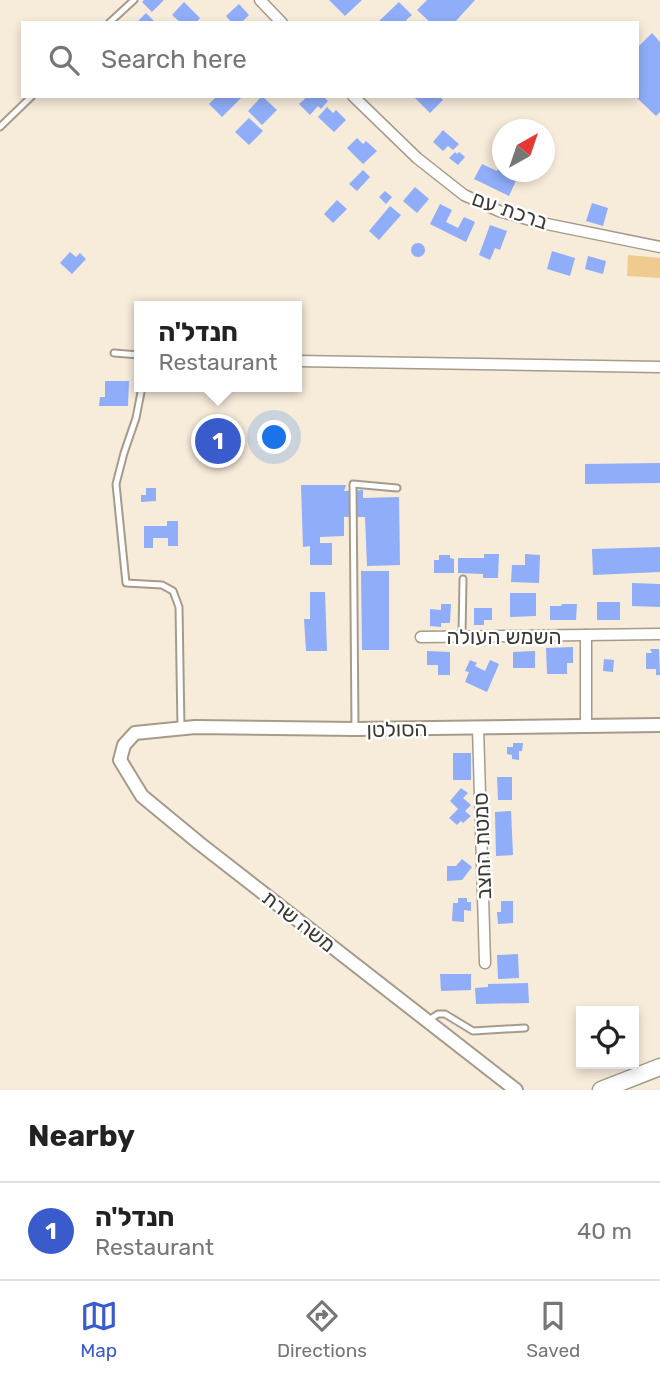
<!DOCTYPE html>
<meta charset="utf-8">
<style>
body{margin:0;font-family:Rubik,"Noto Sans Hebrew",sans-serif;background:#f2f2f2;color:#222}
.controls{position:absolute;right:21px;bottom:21px;display:grid;overflow:hidden;border-radius:0px;box-shadow:0 4px 10px #0003}
.controls button{width:63px;height:63px;display:grid;place-items:center;padding:0;border:0;border-bottom:2px solid #e0e0e0;background:#fff;color:#222;font:35px sans-serif}
.compass{position:absolute;left:492px;top:119px;width:63px;height:63px;border-radius:50%;background:#fff;box-shadow:0 4px 10px #0003;rotate:40deg}
.you{position:absolute;left:275px;top:438px;width:24px;height:24px;margin:-18px;border:5px solid #fff;border-radius:50%;background:#1a73e8;box-shadow:0 0 0 10px #1a73e833}
.badge{display:grid;place-items:center;width:46px;height:46px;border-radius:50%;background:#395bcc;color:#fff;font-size:23px;font-weight:700}
.pin{position:absolute;translate:-50% -50%;border:4px solid #fff;box-shadow:0 2px 7px #0006}
.popup{position:absolute;left:134px;top:301px;width:168px;height:91px;box-sizing:border-box;display:grid;place-content:center;border-radius:0px;background:#fff;filter:drop-shadow(0 2px 5px #0005);font-size:23px;white-space:nowrap;color:#767676}
.popup b{font-size:26px;color:#222}
.popup::after{content:'';position:absolute;left:50%;top:100%;margin-left:-14px;border:14px solid transparent;border-top-color:#fff}
.list{margin:0;padding:0;list-style:none}
h2{display:flex;justify-content:space-between;align-items:center;height:91px;margin:0;padding:0 28px;font-size:30px}
h2 small{font-size:23px;font-weight:400;color:#767676}
.list li{display:grid;grid-template-columns:46px 1fr auto;gap:21px;align-items:center;box-sizing:border-box;height:98px;padding:0 28px;border-top:2px solid #e0e0e0}
.list b{display:block;font-size:26px;white-space:nowrap}
.list p{margin:0;font-size:23px;white-space:nowrap;color:#767676}
.list em{font-size:23px;font-style:normal;color:#767676}
.icon{flex:none;width:38px;height:38px;fill:none;stroke:currentColor;stroke-width:2;stroke-linecap:round;stroke-linejoin:round}
.map{position:relative;flex:none;width:660px;height:1090px;overflow:hidden}
.search{position:absolute;background:#fff;box-shadow:0 4px 10px #0003;left:21px;right:21px;top:21px;height:77px;display:flex;align-items:center;gap:18px;box-sizing:border-box;padding:0 24px;border-radius:0px;color:#767676;font-size:26px}
.sheet{height:189px;background:#fff}
nav{display:flex;justify-content:space-around;align-items:center;box-sizing:border-box;height:98px;border-top:2px solid #e0e0e0;background:#fff;font-size:19px;color:#767676}
nav a{display:grid;justify-items:center;gap:4px}
nav .on{color:#395bcc}
.map>svg:first-child{display:block}
</style>
<div class="map">
<svg width="660" height="1090" viewBox="0 0 660 1090">
<rect width="100%" height="100%" fill="#f7ebda"/>
<path fill="#f0cb90" d="M628 255 660 258V278L627 276Z"/>
<g fill="#8fadf8">
<path d="M144 0H164L152 12 142 2Z"/>
<path d="M329 0H362L345 16Z"/>
<path d="M427 0H475L454 23H431L417 10Z"/>
<path d="M184 2 200 18 196 23H181L172 15Z"/>
<path d="M399 2 412 15 406 20 409 23H377Z"/>
<path d="M239 4 249 15 241 23H232L226 16Z"/>
<path d="M146 13 156 23H136Z"/>
<path d="M652 33 660 42V112L656 116 637 98V48Z"/>
<path d="M217 96H243L222 117 209 104Z"/>
<path d="M262 96 277 110 262 125 248 111Z"/>
<path d="M308 96H323L328 101 321 109 318 106 310 115 299 104Z"/>
<path d="M413 96H439L443 100 430 113Z"/>
<path d="M327 107 333 113 336 110 346 120 334 132 318 117Z"/>
<path d="M249 118 263 131 249 145 235 132Z"/>
<path d="M443 130 459 144 453 150 448 146 443 151 433 142Z"/>
<path d="M357 138 363 144 366 141 377 151 363 164 347 148Z"/>
<path d="M544 150 549 151 552 158 550 161 544 164Z"/>
<path d="M455 152 457 154 459 152 465 157 458 165 449 158Z"/>
<path d="M482 164 497 171 500 164 503 166V172H515L519 174 509 196 474 179Z"/>
<path d="M363 170 370 177 357 191 349 184Z"/>
<path d="M415 187 429 199 417 213 403 201Z"/>
<path d="M385 191 392 197 386 204 379 197Z"/>
<path d="M337 200 347 209 333 223 324 214Z"/>
<path d="M592 203 608 208 603 226 586 221Z"/>
<path d="M440 204 452 210 446 222 458 228 464 217 475 222 466 242 430 224Z"/>
<path d="M390 206 401 215 379 240 369 231Z"/>
<path d="M490 225 507 231 500 250 495 248 490 260 479 255Z"/>
<circle cx="418" cy="250" r="7"/>
<path d="M552 251 575 258 570 276 547 269Z"/>
<path d="M70 252 76 257 80 253 86 259 72 274 60 263Z"/>
<path d="M588 256 606 261 603 274 585 269Z"/>
<path d="M105 381H129L128 406H99L100 397H105Z"/>
<path d="M660 463V483L585 484V464Z"/>
<path d="M301 485H346L344 491 363 490V498L399 497 400 565 367 566 365 517H344V536L320 537V543H332V565H310V546L303 547Z"/>
<path d="M146 488H156V501L141 502V495H146Z"/>
<path d="M167 521H178V546H168V538H153V548H144V526H167Z"/>
<path d="M660 547V572L593 575 592 549Z"/>
<path d="M484 554H499L498 578H483V574L458 573V558H484Z"/>
<path d="M525 554 540 555 539 583 511 582 512 565H525Z"/>
<path d="M439 555H450V558L454 559V573H434V560H439Z"/>
<path d="M361 571H389V650H362Z"/>
<path d="M632 583 660 584V607L632 606Z"/>
<path d="M310 592H325L327 651H306L304 619H310Z"/>
<path d="M510 593H536V616L510 617Z"/>
<rect x="597" y="602" width="23" height="18"/>
<path d="M441 604H451L450 623H441V627L430 626V609L441 610Z"/>
<path d="M562 604H577L576 620H550V606H561Z"/>
<path d="M474 608H492V620H484V625H474Z"/>
<path d="M573 647V663H567V674H547L546 648Z"/>
<path d="M650 649H659L660 675H656V669H646V653H652Z"/>
<path d="M427 651 450 652V675H438V665H427Z"/>
<path d="M535 651V668H513V652Z"/>
<path d="M604 659 614 660 613 672 603 671Z"/>
<path d="M470 660 477 663 475 666 485 671 490 660 499 664 487 692 465 682 469 672 465 671Z"/>
<path d="M513 743H523L522 751H519V760L512 759V755L507 754V747H513Z"/>
<rect x="453" y="753" width="18" height="27"/>
<path d="M497 777H512V800H498Z"/>
<path d="M461 788 468 793 463 798 471 805 465 811 471 816 463 823 461 821 457 825 449 818 458 809 450 801Z"/>
<path d="M511 811 513 855 496 856 495 812Z"/>
<path d="M462 859 472 867 462 880 447 881V866H456Z"/>
<path d="M458 898H467V902H471V911L464 910V922L452 921 453 903H458Z"/>
<path d="M501 901H513V923L498 924 497 912H501Z"/>
<path d="M518 954 519 978 498 979 497 955Z"/>
<path d="M440 974H471V990L441 991Z"/>
<path d="M528 983 529 1003 476 1004 475 988 488 987V984Z"/>
</g>
<g fill="none" stroke-linecap="round" stroke-linejoin="round">
<defs>
<g id="service">
<path d="M109 23 134 0"/>
<path d="M0 127 32 96"/>
<path d="M114 353 139 355"/>
<path d="M142 387 136 418 124 453 116 484 126 583 162 585 173 591 179 607 181 729"/>
<path d="M462 636 463 579"/>
<path d="M355 727 353 484 397 488"/>
<path d="M427 1021 438 1014H445L473 1031 525 1028"/>
</g>
<g id="minor">
<path d="M260 0 282 23"/>
<path d="M353 96 417 158 464 195 499 211 537 222 660 247"/>
<path d="M297 361 660 367"/>
<path d="M586 635V726"/>
<path d="M421 637 660 634"/>
<path d="M478 728 485 963"/>
</g>
<path id="tertiary" d="M516 1090 199 843 142 796 120 760 124 745 135 733 195 727 355 729 660 725"/>
<path id="trunk" d="M601 1090 660 1067"/>
</defs>
<use href="#service" stroke="#a69b8b" stroke-width="9"/>
<use href="#minor" stroke="#a69b8b" stroke-width="13"/>
<use href="#tertiary" stroke="#a69b8b" stroke-width="16"/>
<use href="#trunk" stroke="#a69b8b" stroke-width="19"/>
<use href="#service" stroke="#fff" stroke-width="5"/>
<use href="#minor" stroke="#fff" stroke-width="10"/>
<use href="#tertiary" stroke="#fff" stroke-width="12"/>
<use href="#trunk" stroke="#fff" stroke-width="16"/>
</g>
<g text-anchor="middle" dominant-baseline="central" stroke-width="5" stroke-linejoin="round" paint-order="stroke">
<g font-size="21" fill="#3d3932" stroke="#fff">
<text transform="translate(510 210) rotate(19)">ברכת עם</text>
<text x="504" y="636">השמש העולה</text>
<text transform="translate(397 729) rotate(-1)">הסולטן</text>
<text transform="translate(482 846) rotate(-92)">סמטת החצב</text>
<text transform="translate(299 921) rotate(38)">משה שרת</text>
</g>
</g>
</svg>
<div class="controls">
<button><svg class="icon" aria-label="locate" viewBox="0 0 24 24"><circle cx="12" cy="12" r="6"/><path d="M12 2v4M12 18v4M2 12h4M18 12h4"/></svg></button>
</div>
<svg class="compass" viewBox="-18 -18 36 36"><path d="M0-13l5 13h-10z" fill="#e53935"/><path d="M0 13l5-13h-10z" fill="#767676"/></svg>
<div class="you"></div>
<div class="pin badge" style="left:218px;top:441px">1</div>
<div class="popup"><b>חנדל'ה</b>Restaurant</div>
<div class="search"><svg class="icon" aria-label="search" viewBox="0 0 24 24"><circle cx="10" cy="10" r="6"/><path d="M15 15l6 6"/></svg>Search here</div>
</div>
<section class="sheet">
<h2>Nearby<small></small></h2>
<ul class="list">
<li><span class="badge">1</span><div><b>חנדל'ה</b><p>Restaurant</p></div><em>40 m</em></li>
</ul>
</section>
<nav>
<a class="on"><svg class="icon" aria-label="map" viewBox="0 0 24 24"><path d="M3 6l6-2 6 2 6-2v14l-6 2-6-2-6 2zM9 4v14M15 6v14"/></svg>Map</a>
<a><svg class="icon" aria-label="directions" viewBox="0 0 24 24"><path d="M12 3l9 9-9 9-9-9zM9 14v-3h6M13 9l2 2-2 2"/></svg>Directions</a>
<a><svg class="icon" aria-label="saved" viewBox="0 0 24 24"><path d="M7 4h10v16l-5-4-5 4z"/></svg>Saved</a>
</nav>
